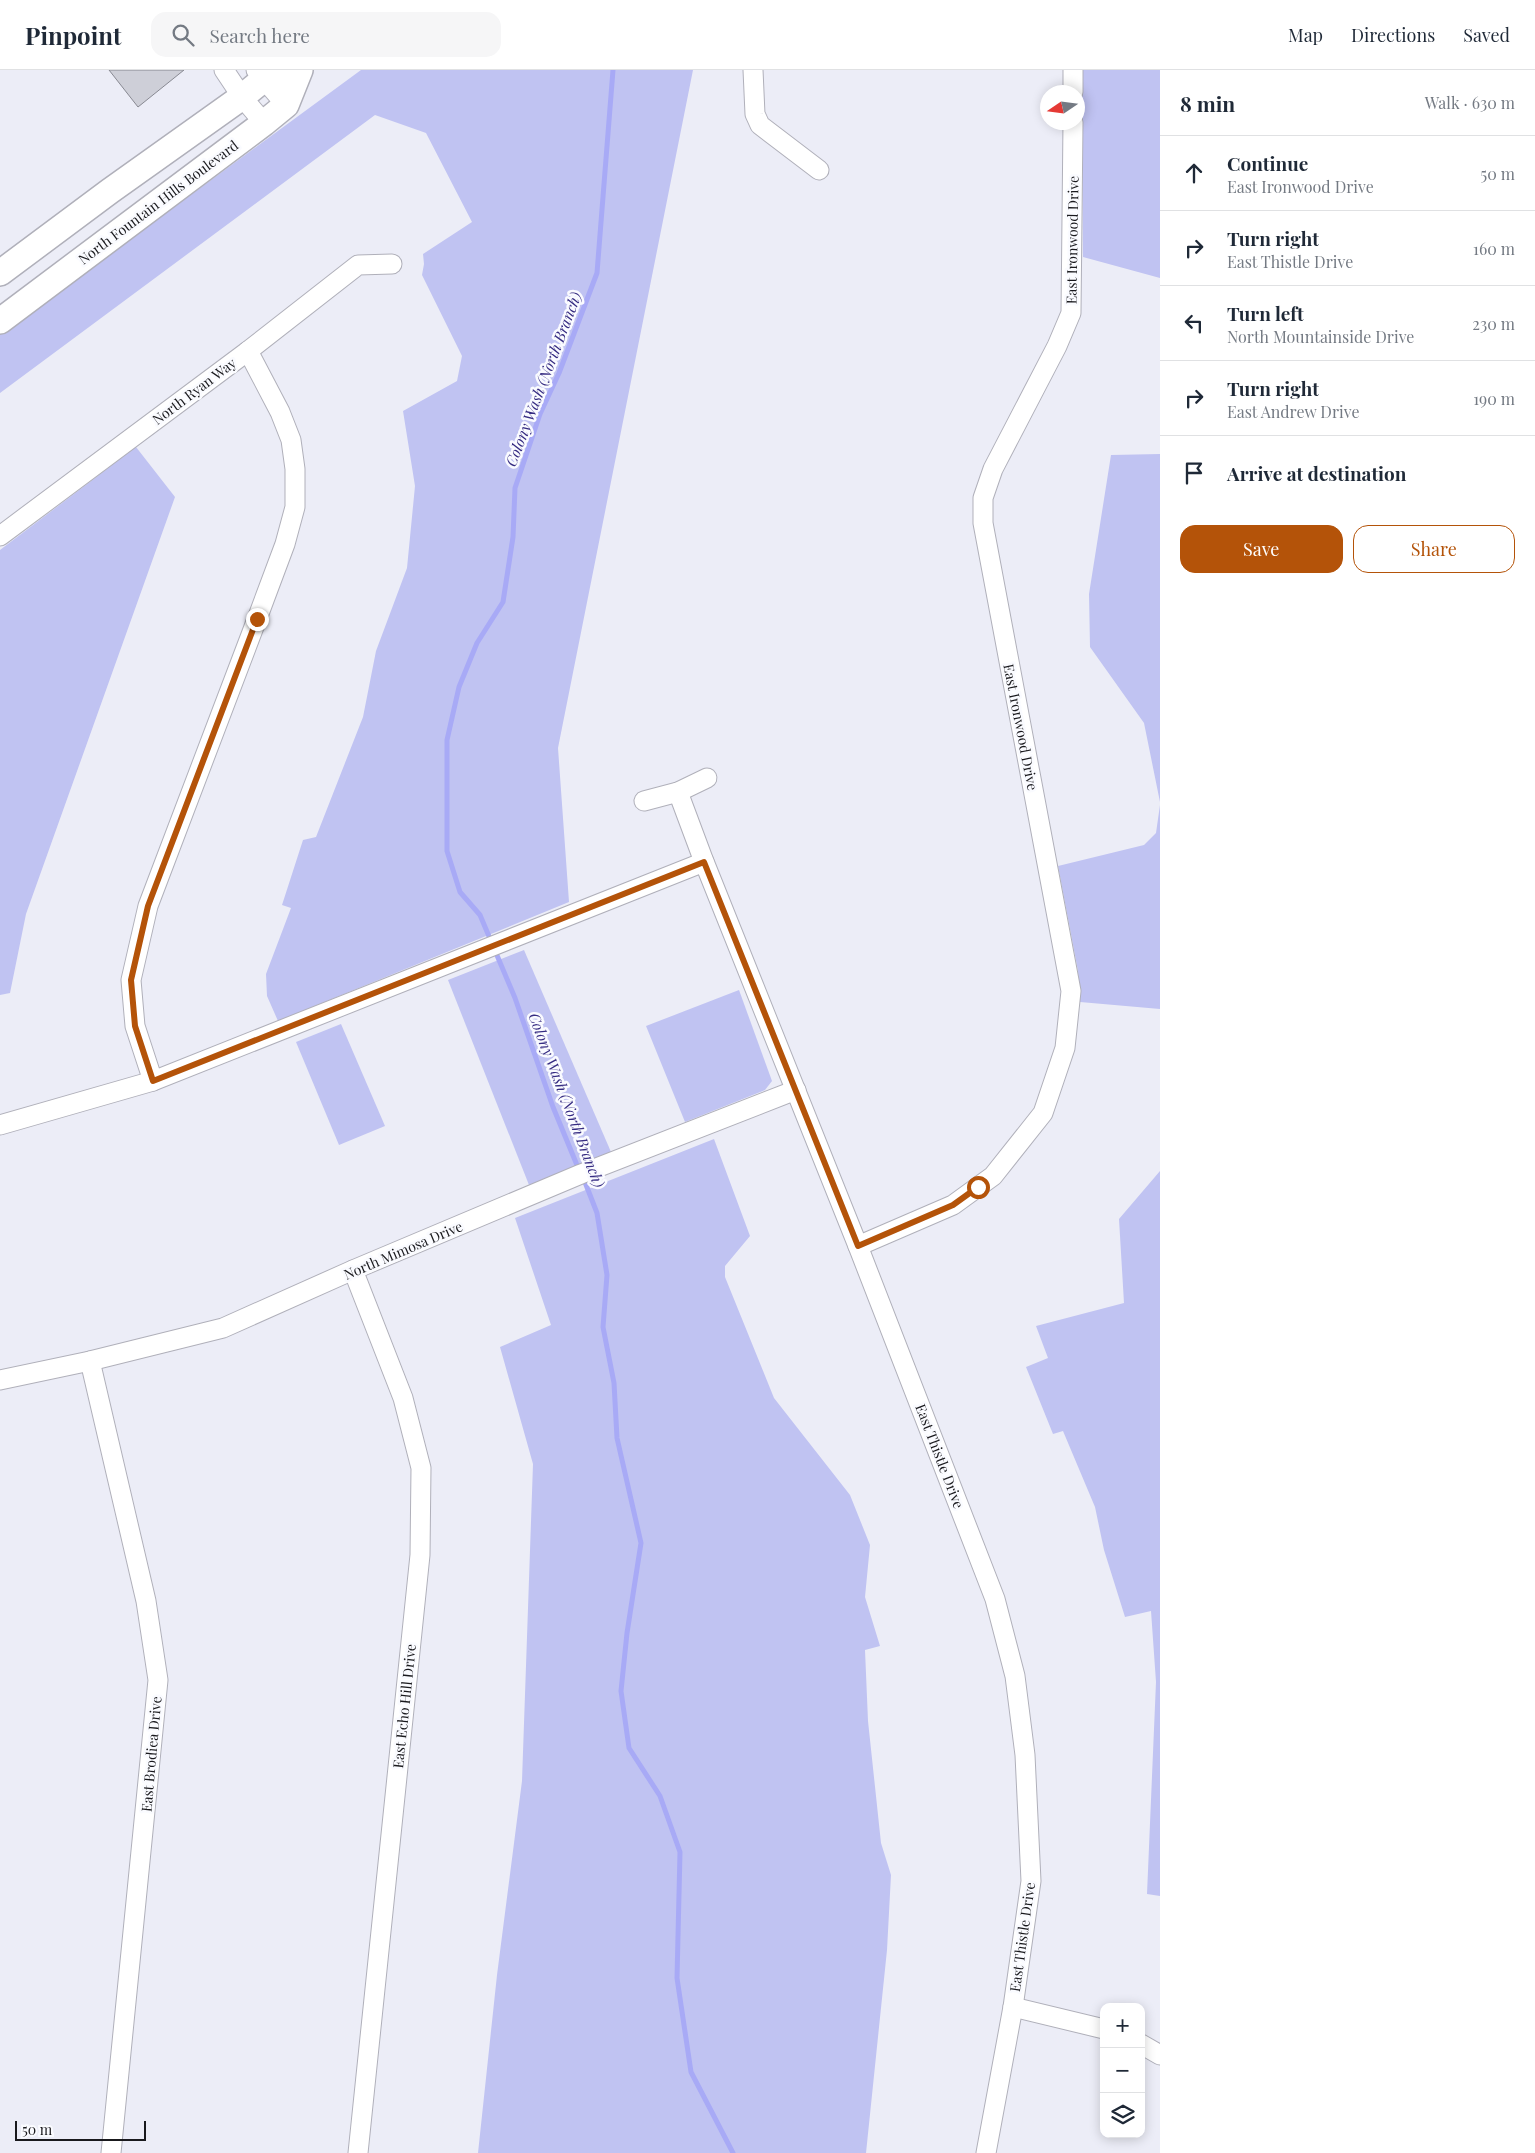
<!DOCTYPE html>
<meta charset="utf-8">
<style>
body{margin:0;font-family:"Playfair Display",serif;background:#f6f6f7;color:#1f2937}
.controls{position:absolute;right:15px;bottom:15px;display:grid;overflow:hidden;border-radius:10px;box-shadow:0 2px 12px #0003}
.controls button{width:45px;height:45px;display:grid;place-items:center;padding:0;border:0;border-bottom:1px solid #e0e1e3;background:#fff;color:#1f2937;font:25px sans-serif}
.compass{position:absolute;left:1040px;top:15px;width:45px;height:45px;border-radius:50%;background:#fff;box-shadow:0 2px 12px #0003;rotate:257deg}
.scale{position:absolute;left:15px;bottom:12px;width:131px;box-sizing:border-box;padding-left:5px;border:2px solid #19191d;border-top:0;font-size:14px;line-height:18px;white-space:nowrap;color:#19191d;-webkit-text-stroke:4px #fafbff;paint-order:stroke}
.stop{position:absolute;width:15px;height:15px;margin:-11px;border:4px solid #b45309;border-radius:50%;background:#fff}
.stop.end{background:#b45309;border-color:#fff;box-shadow:0 1px 5px #0008}
.list{margin:0;padding:0;list-style:none}
h2{display:flex;justify-content:space-between;align-items:center;height:65px;margin:0;padding:0 20px;font-size:21px}
h2 small{font-size:16px;font-weight:400;color:#747a83}
.list li{display:grid;grid-template-columns:32px 1fr auto;gap:15px;align-items:center;box-sizing:border-box;height:75px;padding:0 20px;border-top:1px solid #e0e1e3}
.list b{display:block;font-size:19px;white-space:nowrap}
.list p{margin:0;font-size:16px;white-space:nowrap;color:#747a83}
.list em{font-size:16px;font-style:normal;color:#747a83}
.actions{display:flex;gap:10px;padding:15px 20px}
.actions a{flex:1;padding:11px 0;border:1px solid #b45309;border-radius:15px;text-align:center;font-size:18px;color:#b45309}
.actions .main{background:#b45309;color:#fff}
.icon{flex:none;width:28px;height:28px;fill:none;stroke:currentColor;stroke-width:2;stroke-linecap:round;stroke-linejoin:round}
.map{position:relative;flex:none;width:1160px;height:2083px;overflow:hidden}
header{display:flex;align-items:center;gap:30px;box-sizing:border-box;height:70px;padding:0 25px;background:#fff;border-bottom:1px solid #e0e1e3}
header strong{font-size:24px}
nav{display:flex;gap:28px;margin-inline-start:auto;font-size:18px}
.search{width:350px;height:45px;background:#f6f6f7;display:flex;align-items:center;gap:12px;box-sizing:border-box;padding:0 18px;border-radius:15px;color:#747a83;font-size:19px}
main{display:flex}
aside{flex:1;background:#fff}
.map>svg:first-child{display:block}
</style>
<header>
<strong>Pinpoint</strong>
<div class="search"><svg class="icon" aria-label="search" viewBox="0 0 24 24"><circle cx="10" cy="10" r="6"/><path d="M15 15l6 6"/></svg>Search here</div>
<nav><a>Map</a><a>Directions</a><a>Saved</a></nav>
</header>
<main>
<div class="map">
<svg width="1160" height="2083" viewBox="0 0 1160 2083">
<rect width="100%" height="100%" fill="#ecedf7"/>
<g fill="#c0c3f2">
<path d="M361 0H693L558 678 569 832 278 951 267 926 266 904 291 838 282 835 303 770 316 767 363 647 376 581 407 498 415 416 403 341 457 311 462 286 422 205 424 194 423 184 472 152 426 63 375 45 0 323V265Z"/>
<path d="M1082 0H1160V208L1083 187Z"/>
<path d="M136 377 175 427 26 844 10 923 0 925V480Z"/>
<path d="M1160 384V732L1144 653 1090 577 1089 524 1111 385Z"/>
<path d="M1160 735V939L1080 932 1078 901 1058 796 1144 775 1156 763Z"/>
<path d="M524 880 611 1082 529 1115 448 910Z"/>
<path d="M739 920 772 1011 765 1020 685 1052 646 956Z"/>
<path d="M341 954 385 1056 339 1075 296 972Z"/>
<path d="M714 1069 750 1166 725 1196V1207L774 1328 850 1425 870 1475 865 1527 880 1576 865 1580 868 1651 881 1773 891 1805 887 1880 866 2083H478L497 1905 522 1711 533 1394 500 1277 551 1255 515 1148Z"/>
<path d="M1160 1101V1826L1147 1824 1156 1612 1151 1541 1125 1547 1104 1480 1095 1437 1063 1361 1053 1364 1026 1297 1048 1288 1036 1256 1124 1233 1119 1149Z"/>
</g>
<g fill="none" stroke-linecap="round" stroke-linejoin="round">
<g stroke="#a8aaf6" stroke-width="5">
<path d="M579 1100 553 1037 515 928 480 845 460 822 447 781V670L459 617 477 573 503 532 513 467 515 418 540 344 559 303 597 203 613 0"/>
<path d="M583 1107 597 1143 607 1205 603 1257 614 1313 617 1368 641 1473 627 1563 621 1621 629 1678 660 1726 680 1782 677 1908 691 2002 733 2083"/>
</g>
</g>
<path fill="#cecfd8" stroke="#888992" d="M109 0H184L138 37Z"/>
<g fill="none" stroke-linecap="round" stroke-linejoin="round">
<defs>
<g id="minor">
<path d="M224 0 242 27 264 53"/>
<path d="M256 0 286 35"/>
<path d="M753 0 755 44 760 55 819 100"/>
<path d="M1073 22V0"/>
<path d="M0 466 248 281 358 195 392 194"/>
<path d="M678 722 703 789 858 1176 995 1529 1015 1606 1025 1685 1031 1811 1013 1937 986 2083"/>
<path d="M644 731 678 722 707 708"/>
<path d="M153 1011 135 956 131 910 148 836 257 549 285 474 295 437V399L291 370 280 342 248 281"/>
<path d="M0 1055 153 1011 704 792"/>
<path d="M858 1176 953 1135 993 1106 1043 1043 1065 978 1071 921 983 453V428L993 399 1057 276 1071 243 1073 52"/>
<path d="M353 1200 403 1328 421 1398 420 1485 358 2083"/>
<path d="M90 1291 146 1531 158 1610 111 2083"/>
<path d="M0 1310 90 1291 223 1258 353 1200 581 1104 796 1020"/>
<path d="M1013 1937 1104 1959"/>
<path d="M1141 1974 1160 1985"/>
</g>
<g id="major">
<path d="M0 203 110 121 242 27 264 9 298 0"/>
<path d="M0 251 264 53 286 35 300 0"/>
</g>
</defs>
<use href="#minor" stroke="#b0b0ba" stroke-width="21"/>
<use href="#major" stroke="#b0b0ba" stroke-width="28"/>
<use href="#minor" stroke="#fff" stroke-width="19"/>
<use href="#major" stroke="#fff" stroke-width="25"/>
</g>
<g fill="none" stroke-linecap="round" stroke-linejoin="round">
<path stroke="#b45309" stroke-width="6" d="M257 549 148 836 131 910 135 956 153 1011 704 792 858 1176 953 1135 978 1117"/>
</g>
<g text-anchor="middle" dominant-baseline="central" stroke-width="5" stroke-linejoin="round" paint-order="stroke">
<g font-size="14" fill="#19191d" stroke="#fafbff">
<text transform="translate(158 132) rotate(-37)">North Fountain Hills Boulevard</text>
<text transform="translate(1072 170) rotate(-89)">East Ironwood Drive</text>
<text transform="translate(194 321) rotate(-37)">North Ryan Way</text>
<text transform="translate(1021 657) rotate(79)">East Ironwood Drive</text>
<text transform="translate(403 1180) rotate(-23)">North Mimosa Drive</text>
<text transform="translate(940 1386) rotate(69)">East Thistle Drive</text>
<text transform="translate(404 1636) rotate(-84)">East Echo Hill Drive</text>
<text transform="translate(151 1684) rotate(-85)">East Brodiea Drive</text>
<text transform="translate(1022 1867) rotate(-82)">East Thistle Drive</text>
</g>
<g font-size="15" font-style="italic" fill="#362c82" stroke="#fafbff">
<text transform="translate(543 309) rotate(-69)">Colony Wash (North Branch)</text>
<text transform="translate(567 1030) rotate(69)">Colony Wash (North Branch)</text>
</g>
</g>
</svg>
<div class="controls">
<button>+</button>
<button>−</button>
<button><svg class="icon" aria-label="layers" viewBox="0 0 24 24"><path d="M12 4l9 5-9 5-9-5zM3 14l9 5 9-5"/></svg></button>
</div>
<svg class="compass" viewBox="-18 -18 36 36"><path d="M0-13l5 13h-10z" fill="#e53935"/><path d="M0 13l5-13h-10z" fill="#747a83"/></svg>
<div class="scale">50 m</div>
<div class="stop" style="left:978px;top:1117px"></div>
<div class="stop end" style="left:257px;top:549px"></div>
</div>
<aside>
<h2>8 min<small>Walk · 630 m</small></h2>
<ul class="list">
<li><svg class="icon" aria-label="ahead" viewBox="0 0 24 24"><path d="M12 20V5M6 11l6-6 6 6"/></svg><div><b>Continue</b><p>East Ironwood Drive</p></div><em>50 m</em></li>
<li><svg class="icon" aria-label="right" viewBox="0 0 24 24"><path d="M7 20v-9h11M14 6l5 5-5 5"/></svg><div><b>Turn right</b><p>East Thistle Drive</p></div><em>160 m</em></li>
<li><svg class="icon" aria-label="left" viewBox="0 0 24 24"><path d="M17 20v-9H6M10 6l-5 5 5 5"/></svg><div><b>Turn left</b><p>North Mountainside Drive</p></div><em>230 m</em></li>
<li><svg class="icon" aria-label="right" viewBox="0 0 24 24"><path d="M7 20v-9h11M14 6l5 5-5 5"/></svg><div><b>Turn right</b><p>East Andrew Drive</p></div><em>190 m</em></li>
<li><svg class="icon" aria-label="arrive" viewBox="0 0 24 24"><path d="M6 21V4h12l-3 4 3 4H6"/></svg><div><b>Arrive at destination</b></div></li>
</ul>
<div class="actions"><a class="main">Save</a><a>Share</a></div>
</aside>
</main>
